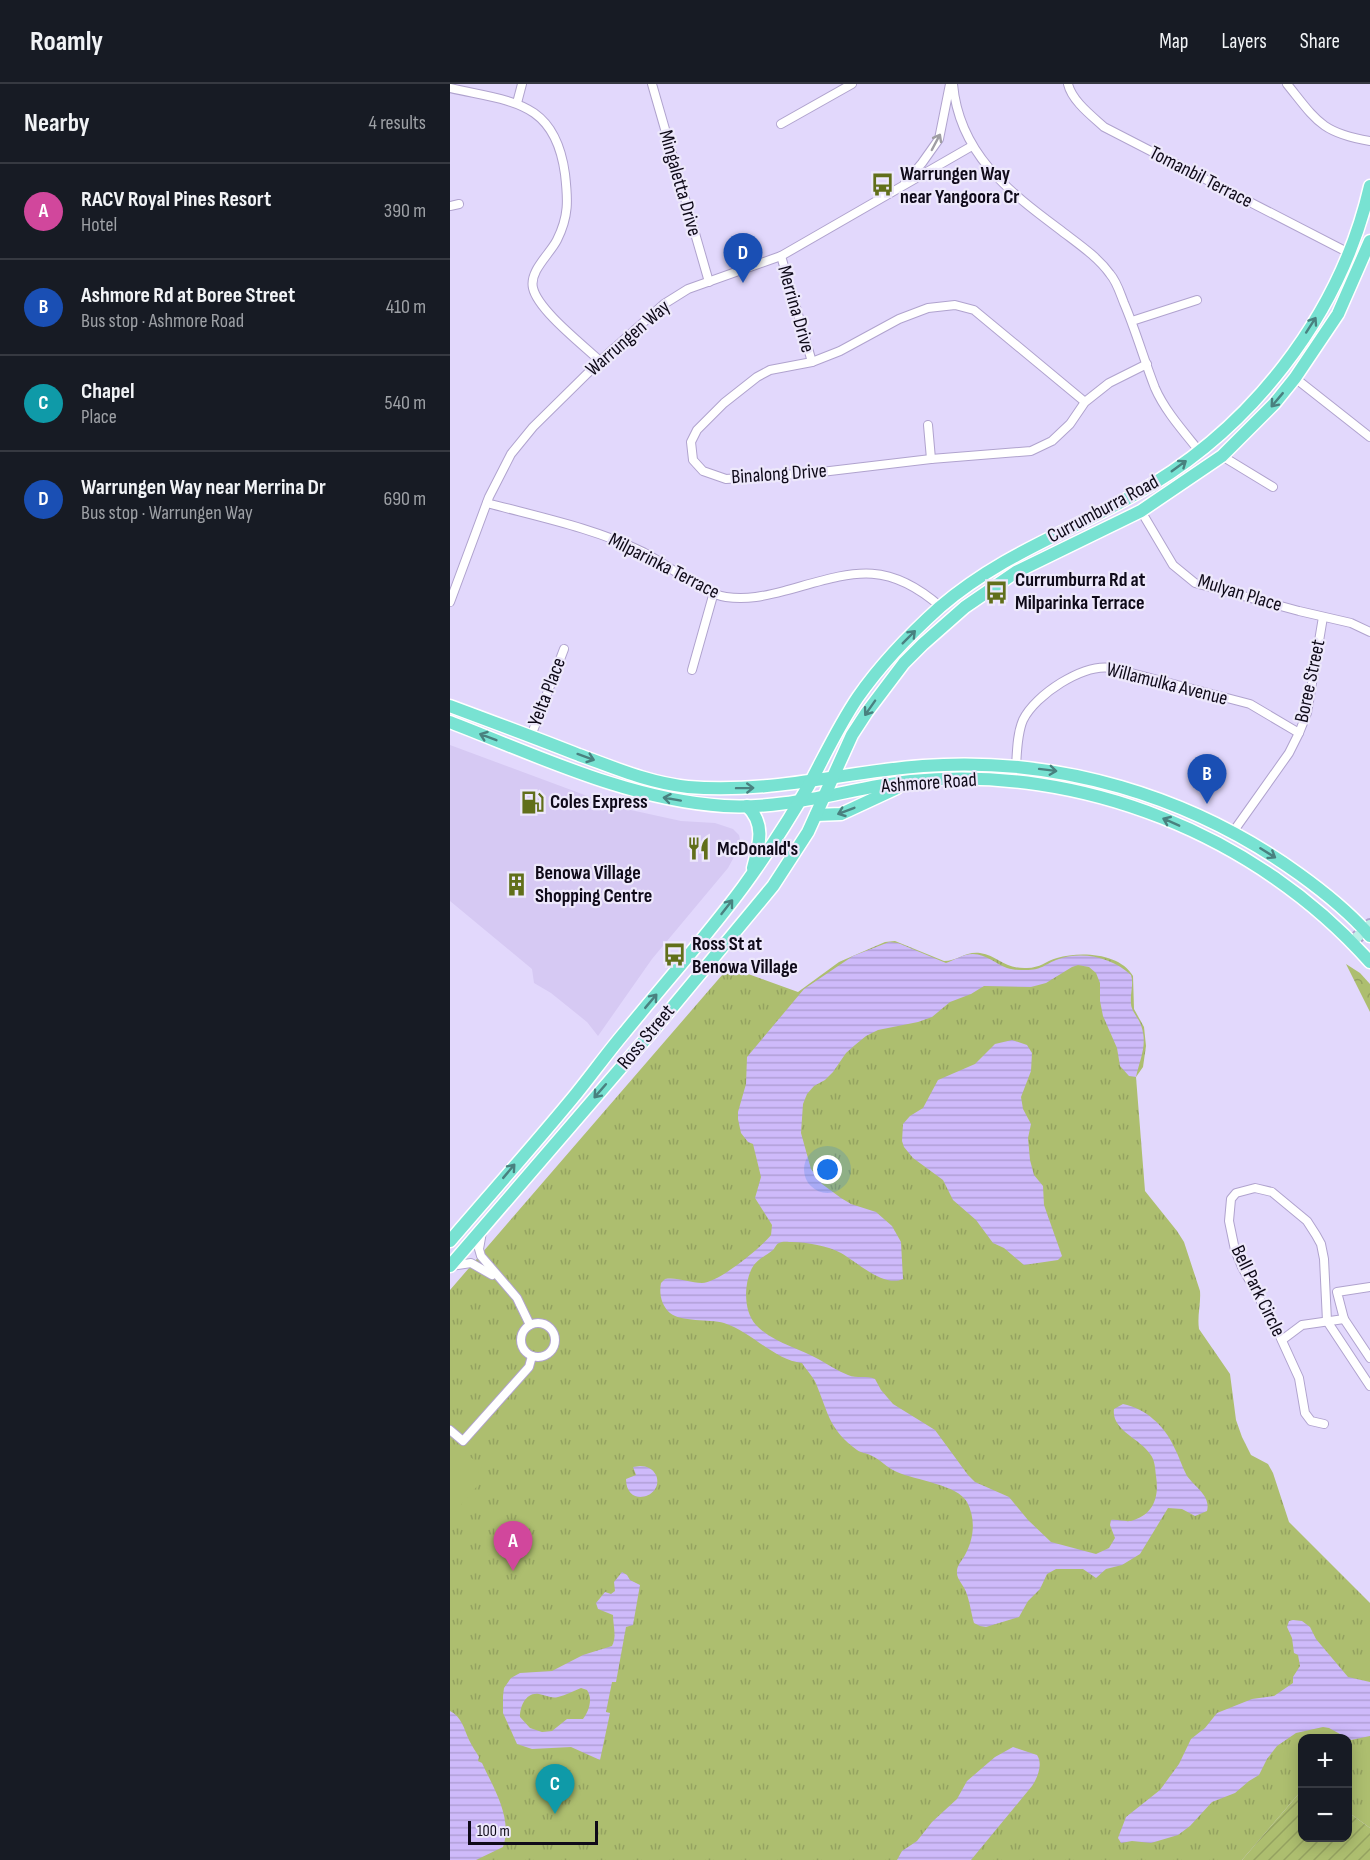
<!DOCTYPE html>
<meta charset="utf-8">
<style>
body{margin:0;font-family:"Sofia Sans Condensed",sans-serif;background:#20242c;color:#f1f3f6}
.controls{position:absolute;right:18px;bottom:18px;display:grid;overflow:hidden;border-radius:12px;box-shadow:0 3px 15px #0003}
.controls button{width:54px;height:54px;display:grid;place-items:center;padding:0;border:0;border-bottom:2px solid #363941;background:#171b24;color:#f1f3f6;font:30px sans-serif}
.scale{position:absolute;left:18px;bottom:15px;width:130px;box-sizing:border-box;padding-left:6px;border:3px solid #0f0a19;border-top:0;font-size:16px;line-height:21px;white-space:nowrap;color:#0f0a19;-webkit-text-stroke:4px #ede8fb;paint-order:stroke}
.you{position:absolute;left:378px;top:1086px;width:21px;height:21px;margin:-15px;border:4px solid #fff;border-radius:50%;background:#1a73e8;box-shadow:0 0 0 9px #1a73e833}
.badge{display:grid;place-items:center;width:39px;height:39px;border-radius:50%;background:#ea580c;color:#fff;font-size:20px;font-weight:700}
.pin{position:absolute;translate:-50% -50px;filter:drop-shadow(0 2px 3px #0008)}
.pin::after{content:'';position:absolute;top:32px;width:21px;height:18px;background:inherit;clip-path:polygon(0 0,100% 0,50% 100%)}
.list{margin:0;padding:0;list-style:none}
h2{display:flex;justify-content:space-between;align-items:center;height:78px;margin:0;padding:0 24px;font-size:26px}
h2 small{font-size:20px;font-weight:400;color:#9ea1a6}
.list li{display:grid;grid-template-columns:39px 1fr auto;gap:18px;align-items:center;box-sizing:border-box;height:96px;padding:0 24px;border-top:2px solid #363941}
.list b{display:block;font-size:22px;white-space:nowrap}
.list p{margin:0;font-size:20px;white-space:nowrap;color:#9ea1a6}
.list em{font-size:20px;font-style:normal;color:#9ea1a6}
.map{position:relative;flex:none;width:920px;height:1776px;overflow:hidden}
header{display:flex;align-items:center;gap:36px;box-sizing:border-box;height:84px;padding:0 30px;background:#171b24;border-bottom:2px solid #363941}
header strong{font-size:28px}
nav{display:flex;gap:33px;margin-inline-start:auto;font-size:21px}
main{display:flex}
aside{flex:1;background:#171b24}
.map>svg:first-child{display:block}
</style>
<header>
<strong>Roamly</strong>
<nav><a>Map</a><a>Layers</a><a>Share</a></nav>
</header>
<main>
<aside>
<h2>Nearby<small>4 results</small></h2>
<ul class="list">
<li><span class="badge" style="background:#d1479c">A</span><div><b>RACV Royal Pines Resort</b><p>Hotel</p></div><em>390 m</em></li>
<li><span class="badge" style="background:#1a4fb4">B</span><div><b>Ashmore Rd at Boree Street</b><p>Bus stop · Ashmore Road</p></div><em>410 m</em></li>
<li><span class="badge" style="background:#0f9aa8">C</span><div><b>Chapel</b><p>Place</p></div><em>540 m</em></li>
<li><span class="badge" style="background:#1a4fb4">D</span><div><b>Warrungen Way near Merrina Dr</b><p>Bus stop · Warrungen Way</p></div><em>690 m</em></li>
</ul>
</aside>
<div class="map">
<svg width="920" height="1776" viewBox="0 0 920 1776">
<defs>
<pattern id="grass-tufts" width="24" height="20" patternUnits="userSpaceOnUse" patternTransform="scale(1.5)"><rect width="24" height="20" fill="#adbe6f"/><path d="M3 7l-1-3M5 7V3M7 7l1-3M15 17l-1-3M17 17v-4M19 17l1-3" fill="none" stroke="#94a260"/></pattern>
<pattern id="forest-crowns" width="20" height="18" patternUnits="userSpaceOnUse" patternTransform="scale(1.5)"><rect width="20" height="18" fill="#adbe6f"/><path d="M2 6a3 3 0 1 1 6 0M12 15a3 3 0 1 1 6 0" fill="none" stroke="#94a260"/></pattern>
<pattern id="garden-furrows" width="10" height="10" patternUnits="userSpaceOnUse" patternTransform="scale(1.5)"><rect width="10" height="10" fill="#adbe6f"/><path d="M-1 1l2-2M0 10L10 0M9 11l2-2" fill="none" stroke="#94a260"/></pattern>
<pattern id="water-rules" width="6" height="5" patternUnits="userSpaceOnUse" patternTransform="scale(1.5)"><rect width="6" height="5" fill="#cebafa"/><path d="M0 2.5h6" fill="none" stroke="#b09fd6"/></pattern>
</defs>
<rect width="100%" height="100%" fill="#e2d8fc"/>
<path fill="#d6c9f3" d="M0 661 167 723 231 737 265 739 283 745 289 751 291 760 278 784 202 875 148 952 137 938 101 909 84 899 82 885 0 817Z"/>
<path fill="url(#grass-tufts)" d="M445 857 494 877C507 877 516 867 530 869 549 872 553 885 577 884 590 884 596 877 607 874 630 867 670 869 683 892L684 925 694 943 696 962 693 983 686 993 695 1107 727 1147 734 1158 750 1207C751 1220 747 1232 749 1245L780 1290 786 1336 792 1353 801 1371 818 1380 823 1389 839 1438 920 1519V1744L898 1728V1654H852V1706L792 1776H0V1206L279 883 348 908 389 878 435 858Z"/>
<path fill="url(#forest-crowns)" d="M896 880 910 889 920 900V928Z"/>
<path fill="#adbe6f" d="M0 1364 11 1374 16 1369 32 1383 28 1388 34 1394 0 1434Z"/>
<path fill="url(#garden-furrows)" d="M852 1706V1754H898V1728L920 1744V1776H792Z"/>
<g fill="url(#water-rules)" fill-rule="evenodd">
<path d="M439 858 448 859 496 879C505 876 513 870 523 870 536 870 546 880 557 884 563 886 570 886 576 886 591 886 594 881 606 876 631 866 662 873 681 891 684 900 680 909 681 919 681 927 688 933 691 941 698 961 690 974 686 993L679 992 670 982 667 964 653 932 650 917V899L646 889 639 883 628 881 622 883 596 899 581 903 534 902 521 910 500 918 482 933 468 938 428 946 416 952 405 961 396 969 383 988 375 996 364 1002 357 1010 353 1020 351 1049 361 1085 372 1100 391 1114 401 1120 426 1128 442 1142 451 1158 453 1195C434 1204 407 1178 391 1169 378 1162 357 1158 342 1158 339 1158 332 1157 329 1159 326 1160 325 1164 323 1166 316 1172 307 1175 302 1184 294 1199 293 1227 306 1241 323 1259 349 1264 370 1276 379 1281 388 1287 398 1291 407 1295 416 1291 425 1295L431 1306 443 1320 485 1346 518 1391 525 1398 559 1413 578 1436 601 1458 646 1470 659 1464 665 1454 660 1441 661 1436C669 1435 677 1439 684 1436 705 1429 709 1411 706 1392 705 1384 705 1376 700 1370 691 1355 661 1346 664 1325L673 1320C695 1324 715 1342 724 1363 729 1372 732 1383 737 1392 745 1403 761 1412 757 1427L745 1432 732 1425 718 1424 690 1470 672 1481 656 1485 646 1494 633 1485H606L597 1490 590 1505 578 1517 569 1533 536 1543 530 1542 524 1539C521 1529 520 1518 516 1508 514 1501 506 1495 507 1487 507 1482 512 1476 515 1471 524 1455 526 1435 517 1418 508 1401 465 1396 447 1388 437 1384 430 1375 420 1371 416 1369 411 1369 407 1366 380 1346 379 1332 367 1302 364 1293 357 1287 352 1279 324 1276 302 1248 274 1239 260 1235 230 1238 220 1229 211 1221 209 1209 211 1199L215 1195C228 1193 240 1199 252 1199 268 1199 311 1164 321 1151L322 1141 305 1114 311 1093 303 1060 298 1058 291 1049 288 1035V1028L296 1000 297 973 354 905 403 872Z"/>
<path d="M562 956 577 961 582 969 581 987 571 1013 573 1025 581 1040 578 1054 580 1076 584 1091 593 1102 594 1121 612 1172 608 1176 574 1181 554 1164 543 1159 526 1136 503 1116 493 1096 463 1074 454 1063 452 1057 453 1040 460 1032 473 1024 488 996 525 980 545 960Z"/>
<path d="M190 1382C197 1382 203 1385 206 1391 215 1413 176 1425 176 1395L186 1391 183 1383Z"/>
<path d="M172 1488 177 1491 180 1496 190 1501 183 1541 176 1543 166 1598H162L156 1628 160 1629 150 1676 121 1663 82 1665 67 1660 53 1629V1612L54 1604 61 1594 70 1589 102 1587 133 1571 162 1562C167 1552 163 1542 163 1531L148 1525 146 1519 155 1508 161 1510 165 1507 164 1498ZM131 1604 137 1606C143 1615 139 1627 133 1635H117L102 1647 92 1648 80 1644 70 1633C70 1622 76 1608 89 1610 96 1611 101 1615 108 1613 116 1611 123 1607 131 1604Z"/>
<path d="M843 1536 852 1537 860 1543 866 1555 898 1593 920 1598V1652L901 1656 879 1644 873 1643 846 1649 827 1662 817 1675 809 1691 799 1697 785 1709 762 1718 740 1742 728 1751 701 1759 682 1757 671 1759 668 1754 676 1733 710 1706 729 1680 741 1655 755 1644 767 1629 802 1615 824 1612 843 1599V1593L850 1582 848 1571 844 1569 842 1554 837 1543 839 1537Z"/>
<path d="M0 1627C12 1633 14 1645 19 1656 22 1662 26 1668 29 1673L28 1677 32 1679C44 1705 63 1735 53 1763L26 1776H0Z"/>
<path d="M563 1663 587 1671C593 1680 588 1693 582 1702L521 1776H447L452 1767 467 1757 482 1738 507 1715 517 1697 545 1673Z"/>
</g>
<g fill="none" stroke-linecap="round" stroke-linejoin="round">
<defs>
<g id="street">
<path d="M202 0 259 198"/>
<path d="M503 0C509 69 558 107 609 145 627 159 647 172 660 190 667 198 670 209 674 219 686 247 694 276 705 304 715 327 734 348 750 368"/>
<path d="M618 0C622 17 642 32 654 43L899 169"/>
<path d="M837 0C866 36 871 49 920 57"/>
<path d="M0 4C61 18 105 16 115 90 118 116 119 132 107 156 100 170 79 187 83 204 88 226 132 260 150 277"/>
<path d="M67 19 72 0"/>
<path d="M331 40 402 0"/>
<path d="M455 99 472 79 489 55 500 0"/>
<path d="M0 122 9 120"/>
<path d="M331 172 362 278"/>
<path d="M682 237 747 216"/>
<path d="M845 294 920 353"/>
<path d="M635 318 620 340 602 357 581 367 481 375 363 389 276 395 253 387 243 376 241 358 247 346 274 319 307 293 320 286 362 278 390 267 449 235 478 224 505 221 524 226 635 318 659 299 697 280"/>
<path d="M478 341 481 375"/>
<path d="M772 372 823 403"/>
<path d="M37 419C89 433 144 444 193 468 215 479 254 510 276 513 297 516 315 512 334 507 400 489 434 473 491 523"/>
<path d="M691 427 723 481 745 499 849 527 901 539 920 548"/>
<path d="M0 518 39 413 61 370 83 343 150 277 214 220 238 205 331 172 522 62"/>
<path d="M242 586 264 508"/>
<path d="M81 652 114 565"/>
<path d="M566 683C567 668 567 650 573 636 585 611 633 579 662 584L800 620 849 649"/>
<path d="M783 748 839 669 849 649 857 629 873 533"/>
<path d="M32 1148 29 1165 31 1172 67 1214 80 1241"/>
<path d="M1 1182 21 1179 42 1191"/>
<path d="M920 1203 887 1208 894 1235 920 1274"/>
<circle cx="88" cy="1256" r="17"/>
<path d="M832 1256 852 1241 894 1235"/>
<path d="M874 1340 861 1337 855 1329 849 1294 828 1248 792 1183 785 1166 779 1137 781 1115 786 1109 805 1104 822 1108 857 1137 866 1151 871 1160 874 1175 877 1237 920 1302"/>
<path d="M0 1346 13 1357 79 1283 82 1272"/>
</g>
<path id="secondary" d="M902 858 920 841"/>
<g id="primary">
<path d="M0 622C43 638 86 654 129 671 165 684 199 699 238 703 320 710 393 688 473 682 607 672 741 712 849 790 874 808 900 829 920 852"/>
<path d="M0 638C88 672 179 716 274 722 339 726 398 704 461 697 631 680 807 751 920 878"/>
<path d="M297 722C316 740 309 761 303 784"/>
<path d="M366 731 391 730 447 704"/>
<path d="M0 1157C42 1108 85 1060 126 1010 143 989 158 968 175 948 214 900 256 853 293 803 317 770 339 736 359 701 375 671 389 641 408 613 431 580 460 550 490 523 551 471 614 450 682 412 799 348 890 233 920 102"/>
<path d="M0 1182 206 943 323 802 358 748 402 651 417 628 454 579 473 560 515 523 566 488 691 427 772 372 824 320 845 294 888 230 920 157"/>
</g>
</defs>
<use href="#street" stroke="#b0a3ce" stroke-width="10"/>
<use href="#secondary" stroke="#b0a3ce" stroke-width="14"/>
<use href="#primary" stroke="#fff" stroke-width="15"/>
<use href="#street" stroke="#fff" stroke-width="8"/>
<use href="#secondary" stroke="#bcf0e8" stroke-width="10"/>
<use href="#primary" stroke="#78e2d2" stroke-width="12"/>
</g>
<defs><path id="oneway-shaft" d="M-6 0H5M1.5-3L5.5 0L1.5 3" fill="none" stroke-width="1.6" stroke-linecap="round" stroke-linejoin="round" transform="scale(1.5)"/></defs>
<use stroke="#9f9da3" href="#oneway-shaft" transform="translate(486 58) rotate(-62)"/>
<g stroke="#49817f">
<use href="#oneway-shaft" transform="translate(861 241) rotate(-57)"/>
<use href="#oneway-shaft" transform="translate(827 316) rotate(130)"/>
<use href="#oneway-shaft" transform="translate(729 382) rotate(-36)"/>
<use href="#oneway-shaft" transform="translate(459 553) rotate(-45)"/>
<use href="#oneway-shaft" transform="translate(420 624) rotate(125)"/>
<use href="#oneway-shaft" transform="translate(38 653) rotate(-159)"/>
<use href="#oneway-shaft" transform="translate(136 673) rotate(20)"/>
<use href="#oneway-shaft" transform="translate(598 686) rotate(7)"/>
<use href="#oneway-shaft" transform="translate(295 704) rotate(-1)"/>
<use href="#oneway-shaft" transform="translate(222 715) rotate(-170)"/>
<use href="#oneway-shaft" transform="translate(396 727) rotate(159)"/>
<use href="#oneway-shaft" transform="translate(721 738) rotate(-156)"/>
<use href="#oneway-shaft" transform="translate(818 769) rotate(32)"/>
<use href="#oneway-shaft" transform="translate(277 823) rotate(-52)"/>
<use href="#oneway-shaft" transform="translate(201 917) rotate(-50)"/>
<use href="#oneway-shaft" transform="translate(150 1007) rotate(131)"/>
<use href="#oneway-shaft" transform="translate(59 1087) rotate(-50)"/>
</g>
<defs>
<symbol id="bus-bare" viewBox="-9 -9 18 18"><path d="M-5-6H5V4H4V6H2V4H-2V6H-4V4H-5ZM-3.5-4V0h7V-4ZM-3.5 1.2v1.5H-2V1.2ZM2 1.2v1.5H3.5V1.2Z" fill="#616f1a" stroke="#ede8fb" stroke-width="2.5" paint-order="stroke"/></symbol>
<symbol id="fuel-bare" viewBox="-9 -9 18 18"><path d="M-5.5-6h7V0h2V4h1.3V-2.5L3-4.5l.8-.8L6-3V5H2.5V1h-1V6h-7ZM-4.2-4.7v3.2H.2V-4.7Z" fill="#616f1a" stroke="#ede8fb" stroke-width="2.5" paint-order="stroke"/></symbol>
<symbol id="restaurant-bare" viewBox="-9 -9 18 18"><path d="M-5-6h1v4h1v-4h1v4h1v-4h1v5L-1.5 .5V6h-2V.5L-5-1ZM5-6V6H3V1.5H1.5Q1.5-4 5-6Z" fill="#616f1a" stroke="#ede8fb" stroke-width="2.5" paint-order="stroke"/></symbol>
<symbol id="building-bare" viewBox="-9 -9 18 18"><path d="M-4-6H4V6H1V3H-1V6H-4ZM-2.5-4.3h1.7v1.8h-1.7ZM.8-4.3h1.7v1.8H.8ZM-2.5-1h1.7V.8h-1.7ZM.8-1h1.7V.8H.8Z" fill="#616f1a" stroke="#ede8fb" stroke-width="2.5" paint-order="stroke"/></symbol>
</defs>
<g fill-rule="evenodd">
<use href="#bus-bare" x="416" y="84" width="33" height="33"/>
<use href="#bus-bare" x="530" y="492" width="33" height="33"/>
<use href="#fuel-bare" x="66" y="702" width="33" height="33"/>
<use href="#restaurant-bare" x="232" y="748" width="33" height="33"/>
<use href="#building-bare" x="50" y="784" width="33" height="33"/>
<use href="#bus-bare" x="208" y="854" width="33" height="33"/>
</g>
<g text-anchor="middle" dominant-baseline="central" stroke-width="4.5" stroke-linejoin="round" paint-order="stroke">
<g font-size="20" font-weight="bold" fill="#0f0a19" stroke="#ede8fb" text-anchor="start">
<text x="450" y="90">Warrungen Way<tspan x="450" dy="23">near Yangoora Cr</tspan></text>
<text x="565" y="496">Currumburra Rd at<tspan x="565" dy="23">Milparinka Terrace</tspan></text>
<text x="100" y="718">Coles Express</text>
<text x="267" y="765">McDonald's</text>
<text x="85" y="789">Benowa Village<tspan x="85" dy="23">Shopping Centre</tspan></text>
<text x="242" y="860">Ross St at<tspan x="242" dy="23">Benowa Village</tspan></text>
</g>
<g font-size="20" fill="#0f0a19" stroke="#ede8fb">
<text transform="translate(751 93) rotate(27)">Tomanbil Terrace</text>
<text transform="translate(230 99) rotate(74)">Mingaletta Drive</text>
<text transform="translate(346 225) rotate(74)">Merrina Drive</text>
<text transform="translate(178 254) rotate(-41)">Warrungen Way</text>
<text transform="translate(329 390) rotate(-4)">Binalong Drive</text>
<text transform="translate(653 425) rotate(-28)">Currumburra Road</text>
<text transform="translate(214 482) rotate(27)">Milparinka Terrace</text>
<text transform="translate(790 509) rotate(17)">Mulyan Place</text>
<text transform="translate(860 597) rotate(-78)">Boree Street</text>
<text transform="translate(717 600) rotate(14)">Willamulka Avenue</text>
<text transform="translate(97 608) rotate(-69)">Yelta Place</text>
<text transform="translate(479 699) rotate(-4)">Ashmore Road</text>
<text transform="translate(196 953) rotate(-50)">Ross Street</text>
<text transform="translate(808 1207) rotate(64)">Bell Park Circle</text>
</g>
</g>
</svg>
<div class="controls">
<button>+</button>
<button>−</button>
</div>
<div class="scale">100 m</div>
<div class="you"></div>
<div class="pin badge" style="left:63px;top:1487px;background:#d1479c">A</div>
<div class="pin badge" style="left:757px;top:720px;background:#1a4fb4">B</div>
<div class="pin badge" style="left:105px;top:1730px;background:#0f9aa8">C</div>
<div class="pin badge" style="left:293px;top:199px;background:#1a4fb4">D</div>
</div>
</main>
